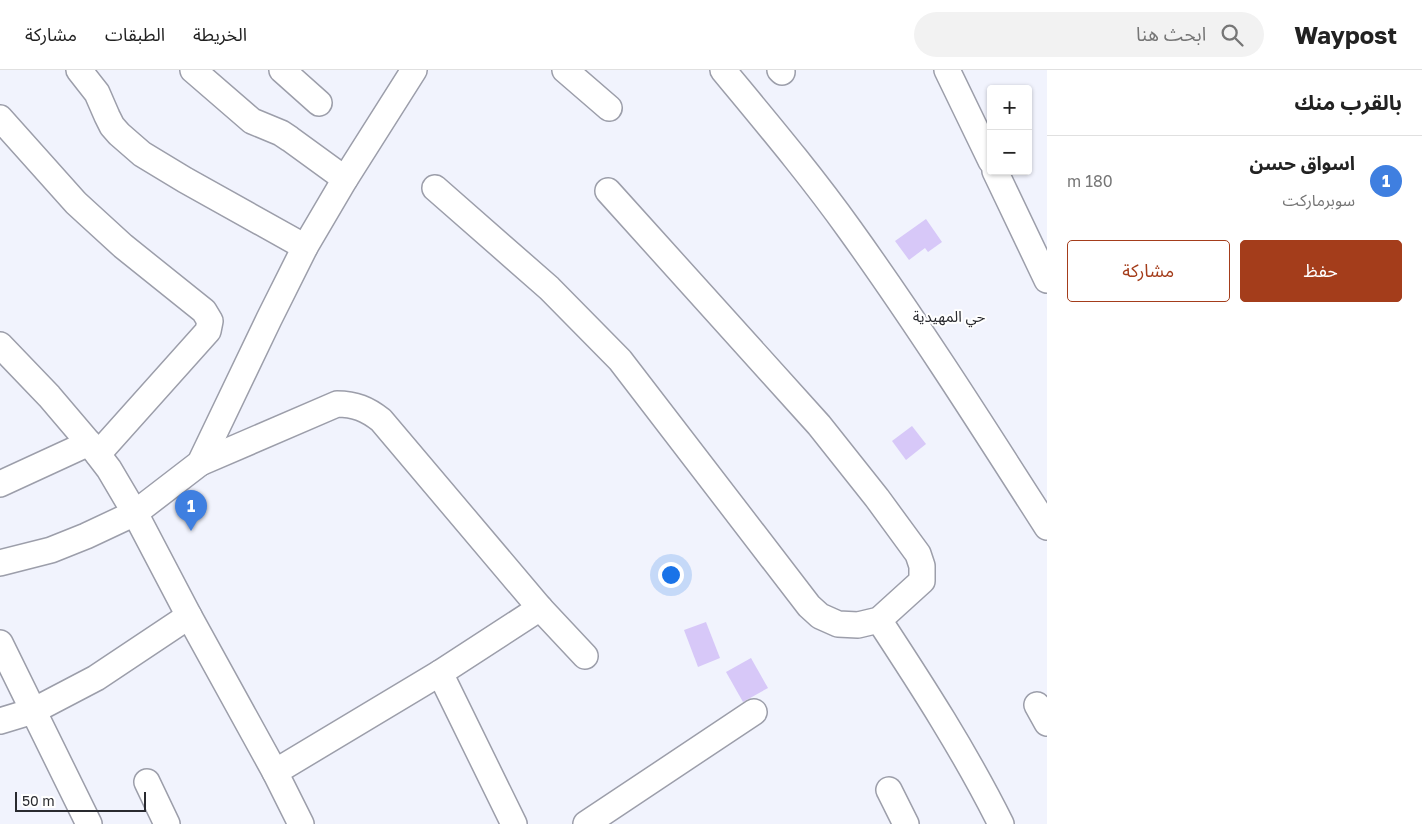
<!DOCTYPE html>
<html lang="ar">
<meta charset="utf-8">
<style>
body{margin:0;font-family:"Golos Text","Noto Sans Arabic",sans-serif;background:#f2f2f2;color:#222;direction:rtl}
.controls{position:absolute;right:15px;top:15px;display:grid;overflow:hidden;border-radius:5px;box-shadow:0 1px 4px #0004}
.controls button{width:45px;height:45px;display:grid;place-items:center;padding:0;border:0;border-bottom:1px solid #e0e0e0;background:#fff;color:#222;font:25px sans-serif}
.scale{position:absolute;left:15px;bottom:12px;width:131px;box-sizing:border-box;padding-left:5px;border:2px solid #292a2f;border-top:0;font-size:14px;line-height:18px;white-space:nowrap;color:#292a2f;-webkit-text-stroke:4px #fff;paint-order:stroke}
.you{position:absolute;left:670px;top:504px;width:18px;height:18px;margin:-12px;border:4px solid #fff;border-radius:50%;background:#1a73e8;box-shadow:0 0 0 8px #1a73e833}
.badge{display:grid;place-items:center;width:32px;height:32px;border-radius:50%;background:#a43d1b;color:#fff;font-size:16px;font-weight:700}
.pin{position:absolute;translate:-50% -41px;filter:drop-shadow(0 1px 2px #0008)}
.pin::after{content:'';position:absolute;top:26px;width:18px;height:15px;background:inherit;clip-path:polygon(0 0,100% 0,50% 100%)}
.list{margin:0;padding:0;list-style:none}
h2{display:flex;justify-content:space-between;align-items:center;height:65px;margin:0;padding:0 20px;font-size:21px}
h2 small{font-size:16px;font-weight:400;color:#767676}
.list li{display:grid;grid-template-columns:32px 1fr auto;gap:15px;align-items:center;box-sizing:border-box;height:90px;padding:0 20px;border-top:1px solid #e0e0e0}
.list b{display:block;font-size:19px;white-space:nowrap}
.list p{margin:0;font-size:16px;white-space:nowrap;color:#767676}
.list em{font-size:16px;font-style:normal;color:#767676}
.actions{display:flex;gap:10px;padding:15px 20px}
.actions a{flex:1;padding:11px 0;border:1px solid #a43d1b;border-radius:5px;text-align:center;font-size:18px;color:#a43d1b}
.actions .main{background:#a43d1b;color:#fff}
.icon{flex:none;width:28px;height:28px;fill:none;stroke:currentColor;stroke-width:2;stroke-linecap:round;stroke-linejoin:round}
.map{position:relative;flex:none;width:1047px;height:754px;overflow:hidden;direction:ltr}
header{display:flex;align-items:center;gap:30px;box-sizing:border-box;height:70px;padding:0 25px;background:#fff;border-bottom:1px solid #e0e0e0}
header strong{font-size:24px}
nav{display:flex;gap:28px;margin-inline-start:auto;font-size:18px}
.search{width:350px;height:45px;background:#f2f2f2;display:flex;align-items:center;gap:12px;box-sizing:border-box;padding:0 18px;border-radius:28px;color:#767676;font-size:19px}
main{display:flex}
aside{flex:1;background:#fff}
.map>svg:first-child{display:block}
</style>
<header>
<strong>Waypost</strong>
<div class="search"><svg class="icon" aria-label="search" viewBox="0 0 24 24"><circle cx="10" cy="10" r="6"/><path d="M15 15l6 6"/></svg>ابحث هنا</div>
<nav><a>الخريطة</a><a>الطبقات</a><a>مشاركة</a></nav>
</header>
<main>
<aside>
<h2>بالقرب منك<small></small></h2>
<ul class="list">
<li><span class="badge" style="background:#3f7fe0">1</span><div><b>اسواق حسن</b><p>سوبرماركت</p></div><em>180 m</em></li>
</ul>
<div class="actions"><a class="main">حفظ</a><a>مشاركة</a></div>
</aside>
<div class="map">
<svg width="1047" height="754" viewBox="0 0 1047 754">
<rect width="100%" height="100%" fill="#f1f3fd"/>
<g fill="#d7c8f8">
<path d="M926 149 942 172 928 182 925 178 909 190 895 171Z"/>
<path d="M912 356 926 374 906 390 892 371Z"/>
<path d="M706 552 720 588 698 597 684 560Z"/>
<path d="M751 588 768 618 743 632 726 602Z"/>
</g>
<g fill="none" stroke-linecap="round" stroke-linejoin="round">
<defs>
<g id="minor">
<path d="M79 0 97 23 107 46 112 56 119 64 142 84 185 110 305 177"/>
<path d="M193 0 252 51 281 63 290 69 345 109"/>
<path d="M282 0 319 33"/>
<path d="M565 0 609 38"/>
<path d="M723 0C766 52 810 104 850 160 919 256 983 357 1047 457"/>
<path d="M780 0 782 2"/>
<path d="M947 0 991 91"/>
<path d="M0 48 76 133 123 176 204 241 210 251 208 261 98 384"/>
<path d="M995 101 1047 210"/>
<path d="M435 118 549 218 620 290 809 536 820 546 838 554 858 555 879 550 922 511V496L918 484 877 428 819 355 608 121"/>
<path d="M0 275 49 326 89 373 109 399 135 443 189 546 275 702 301 754"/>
<path d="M200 393 337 334C355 334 367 339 381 350L540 538 585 586"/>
<path d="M0 414 89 373"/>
<path d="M0 493 51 480 86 466 135 443 200 393 269 249 305 177 345 109 414 0"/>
<path d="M879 550C923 617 965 682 1001 754"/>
<path d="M0 573 89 754"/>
<path d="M440 603 514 754"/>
<path d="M1037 635 1047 653"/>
<path d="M0 651 33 641 96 608 189 546"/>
<path d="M275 702 440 603 540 538"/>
<path d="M147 712 167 754"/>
<path d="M889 720 906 754"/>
<path d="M586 754 754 642"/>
</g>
</defs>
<use href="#minor" stroke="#9c9eaa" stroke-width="28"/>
<use href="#minor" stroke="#fff" stroke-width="25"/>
</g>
<g text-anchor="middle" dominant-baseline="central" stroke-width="4" stroke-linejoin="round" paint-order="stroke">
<g font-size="15" fill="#292a2f" stroke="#fff">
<text x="949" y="246">حي المهيدية</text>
</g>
</g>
</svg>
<div class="controls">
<button>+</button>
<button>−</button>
</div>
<div class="scale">50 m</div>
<div class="you"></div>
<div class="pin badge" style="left:191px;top:461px;background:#3f7fe0">1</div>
</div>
</main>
